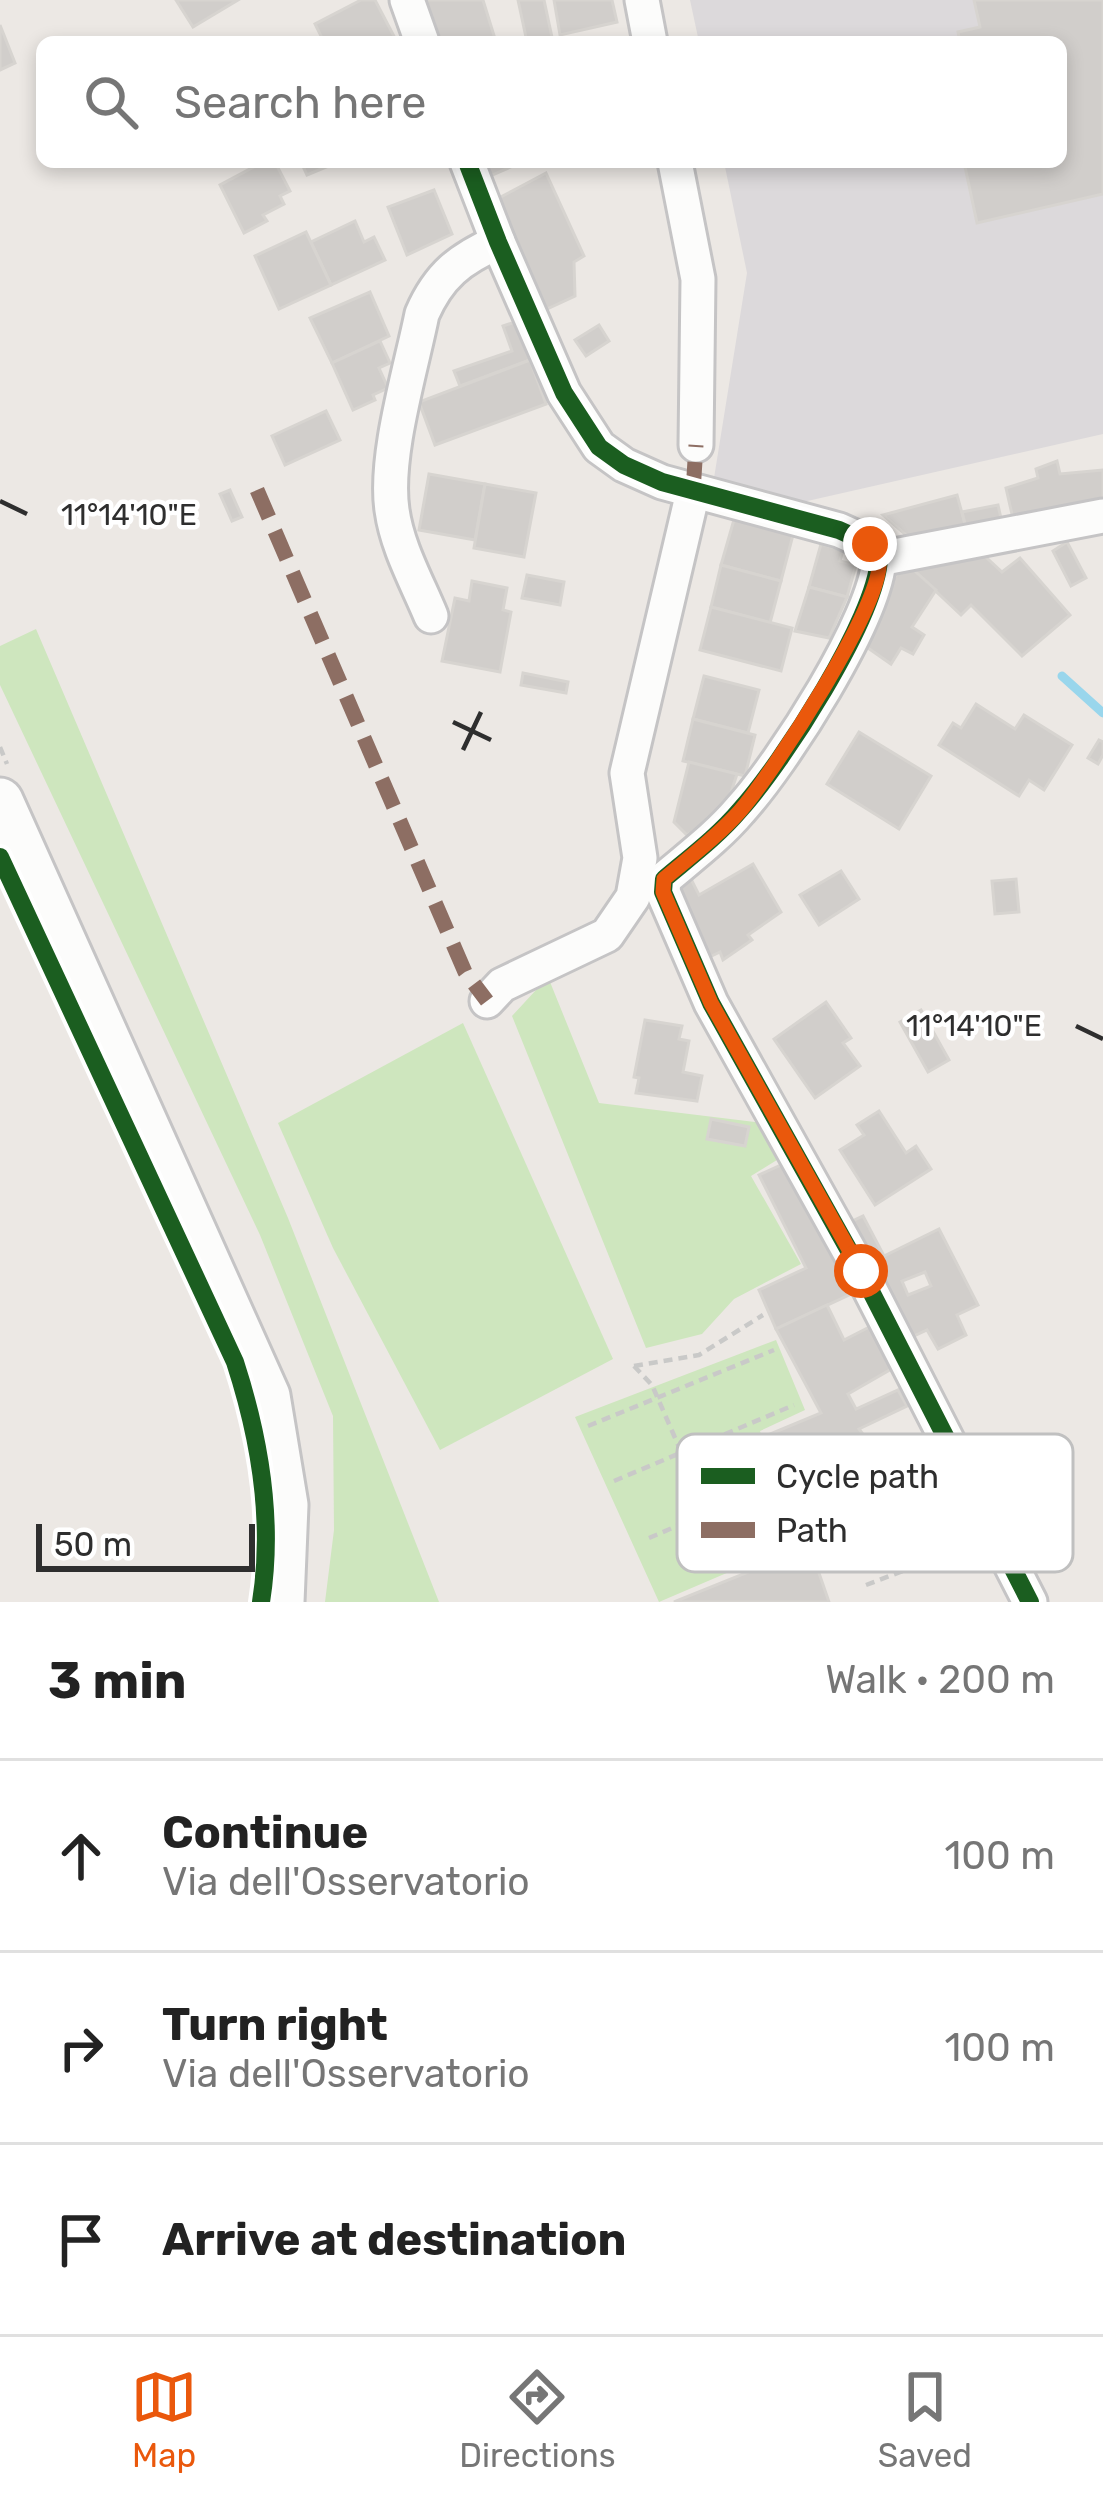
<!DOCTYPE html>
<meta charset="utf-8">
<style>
body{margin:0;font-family:Rubik,sans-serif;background:#f2f2f2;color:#222}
.scale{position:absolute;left:36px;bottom:30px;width:219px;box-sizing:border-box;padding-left:12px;border:6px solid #2e2e2e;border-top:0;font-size:33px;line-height:42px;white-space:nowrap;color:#2e2e2e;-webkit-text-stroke:9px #fff;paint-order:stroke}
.stop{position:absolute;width:36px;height:36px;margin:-27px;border:9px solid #ea580c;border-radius:50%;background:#fff}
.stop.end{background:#ea580c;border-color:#fff;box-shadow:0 3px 12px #0008}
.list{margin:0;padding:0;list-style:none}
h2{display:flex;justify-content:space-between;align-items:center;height:156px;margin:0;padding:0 48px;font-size:51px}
h2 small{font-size:39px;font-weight:400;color:#767676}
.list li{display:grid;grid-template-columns:78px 1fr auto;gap:36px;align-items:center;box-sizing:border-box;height:192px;padding:0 48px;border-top:3px solid #e0e0e0}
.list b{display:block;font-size:45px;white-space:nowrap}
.list p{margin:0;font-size:39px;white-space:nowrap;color:#767676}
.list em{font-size:39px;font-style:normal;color:#767676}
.icon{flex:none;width:66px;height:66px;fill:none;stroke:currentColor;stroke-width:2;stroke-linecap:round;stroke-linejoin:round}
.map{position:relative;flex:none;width:1103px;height:1602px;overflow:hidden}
.search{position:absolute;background:#fff;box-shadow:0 6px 18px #0003;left:36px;right:36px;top:36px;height:132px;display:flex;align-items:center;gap:30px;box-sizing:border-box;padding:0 42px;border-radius:18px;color:#767676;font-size:45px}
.sheet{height:732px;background:#fff}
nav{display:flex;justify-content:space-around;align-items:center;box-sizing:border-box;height:168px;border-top:3px solid #e0e0e0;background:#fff;font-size:33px;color:#767676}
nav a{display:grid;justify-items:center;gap:6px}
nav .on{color:#ea580c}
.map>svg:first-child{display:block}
</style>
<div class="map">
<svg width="1103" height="1602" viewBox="0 0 1103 1602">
<rect width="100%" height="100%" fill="#ece8e4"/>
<path fill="#dcd9db" d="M690 0H1103V434L803 502 714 478 747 273 724 162H1061V42H699Z"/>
<g fill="#cee6be">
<path d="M36 629 288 1218 439 1602H325L334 1530 333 1416 260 1235 0 685V646Z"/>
<path d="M548 977 599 1103 763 1123 785 1155 751 1176 801 1264 734 1299 702 1334 646 1348 512 1016Z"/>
<path d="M463 1023 613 1359 440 1450 333 1248 278 1123Z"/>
<path d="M776 1340 805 1410 760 1431 794 1544 659 1602 575 1417Z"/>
</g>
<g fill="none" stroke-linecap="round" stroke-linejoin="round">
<path stroke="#99d6ec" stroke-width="9" d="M1062 676 1103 713"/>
</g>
<g fill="#d1cecb" stroke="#d7d4d0" stroke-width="3" fill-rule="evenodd">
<path d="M176 0H238L193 27Z"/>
<path d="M361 0H375L397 42H324L315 24Z"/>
<path d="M426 0H483L496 42H439Z"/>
<path d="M518 0H544L553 42H527Z"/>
<path d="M554 0H612L617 22 560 35Z"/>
<path d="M974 0H1103V194L977 223 964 162H1061V42H960L958 32 980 27Z"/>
<path d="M0 25 15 63 0 70Z"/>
<path d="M263 162H275L290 191 280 196 284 204 263 215 267 221 244 233 220 185Z"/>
<path d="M301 162H338L307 175Z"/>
<path d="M483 162H522L490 176Z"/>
<path d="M546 173 584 256 574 262 575 296 547 309 497 199Z"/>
<path d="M434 190 452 234 407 255 388 207Z"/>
<path d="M355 221 364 242 374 237 385 260 331 285 311 242Z"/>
<path d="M306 232 331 285 279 309 255 256Z"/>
<path d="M370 292 389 336 332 363 310 318Z"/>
<path d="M515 322 530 360 460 386 454 371 512 351 503 326Z"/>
<path d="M599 325 609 341 586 356 575 340Z"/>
<path d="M380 341 390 363 379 368 388 388 373 395 375 400 353 410 332 363Z"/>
<path d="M530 360 546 404 435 445 419 402Z"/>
<path d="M326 411 340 440 285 465 272 436Z"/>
<path d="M1057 461 1060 474 1103 470V508L1014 523 1006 488 1038 478 1036 469Z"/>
<path d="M429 474 485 484 475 540 419 530Z"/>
<path d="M485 484 536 493 524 557 474 548Z"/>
<path d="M230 490 242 517 232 521 220 494Z"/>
<path d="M957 495 968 535 921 548 883 515Z"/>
<path d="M998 505 1002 523 968 535 962 512Z"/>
<path d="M735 516 794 531 781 581 721 565Z"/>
<path d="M1067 542 1086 578 1071 586 1053 551Z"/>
<path d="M821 544 843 550 840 561 856 565 847 597 809 587Z"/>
<path d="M975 547 1002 572 1020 558 1070 615 1022 656 971 605 961 615 908 565Z"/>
<path d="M721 565 781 581 770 623 711 607Z"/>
<path d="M908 565 936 590 912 627 924 635 913 654 901 648 891 664 858 641 894 577Z"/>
<path d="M527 575 564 582 560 605 522 598Z"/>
<path d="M472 581 507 588 503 610 511 612 500 672 442 661 455 598 469 601Z"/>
<path d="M809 587 847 597 829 638 795 631Z"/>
<path d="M711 607 792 628 781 671 700 650Z"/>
<path d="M523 673 568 682 566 693 521 685Z"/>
<path d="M704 676 759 690 748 733 693 719Z"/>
<path d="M976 704 1015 729 1024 715 1072 745 1044 790 1029 780 1019 796 939 745 953 723 961 728Z"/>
<path d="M693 719 755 735 745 776 683 761Z"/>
<path d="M859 732 931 776 899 829 827 784Z"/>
<path d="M1099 740 1103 742V755L1098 764 1088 758Z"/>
<path d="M689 762 737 774 725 811 687 835 674 822Z"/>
<path d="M753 864 781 912 748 935 752 940 723 960 720 952 701 961 669 889 688 873 699 895Z"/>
<path d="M841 871 859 899 819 925 800 895Z"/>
<path d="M1016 879 1019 912 995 914 992 881Z"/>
<path d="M826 1002 851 1038 843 1043 860 1066 815 1098 774 1039Z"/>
<path d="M921 1010 949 1060 928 1072 900 1022Z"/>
<path d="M645 1020 682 1026 679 1039 689 1041 683 1072 702 1076 697 1101 636 1093 639 1078 634 1077Z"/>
<path d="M879 1111 906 1153 916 1146 931 1169 875 1205 840 1150 864 1135 857 1125Z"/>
<path d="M711 1119 749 1127 745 1146 707 1139Z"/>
<path d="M792 1160 864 1288 776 1329 759 1290 806 1268 759 1175Z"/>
<path d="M863 1216 884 1256 939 1229 978 1305 957 1315 966 1335 938 1349 927 1330 901 1342 844 1225ZM925 1272 931 1286 908 1295 902 1281Z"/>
<path d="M827 1305 844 1340 881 1321 900 1364 848 1394 856 1409 898 1390 907 1406 859 1429 868 1441 826 1461 822 1453 810 1458 808 1452 771 1465 763 1437 821 1413 776 1329Z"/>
<path d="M810 1547 829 1602H674Z"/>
</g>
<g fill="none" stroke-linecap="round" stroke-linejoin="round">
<defs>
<g id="minor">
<path d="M407 0 422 42"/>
<path d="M642 0 650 42"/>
<path d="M467 162 498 242 564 393 599 447 624 465 662 482 839 530 870 544 879 559C876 618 782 764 740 810 718 836 690 857 664 879L663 892 711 1003 861 1272 1030 1602"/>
<path d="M675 162 698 279 696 445"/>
<path d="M879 559 1103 516"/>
<path d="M431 616C417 582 397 547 392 510 384 456 411 369 422 314 439 275 460 259 498 242"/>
<path d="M487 1001 502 985 607 935 633 897 640 858 627 773 693 492"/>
</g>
<path id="secondary" d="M0 801 267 1396 285 1505 281 1602"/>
</defs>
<use href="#minor" stroke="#c5c4c5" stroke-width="39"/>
<use href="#secondary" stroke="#c5c4c5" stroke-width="51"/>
<g stroke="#c9c9c8" stroke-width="4.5" stroke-dasharray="9 6" stroke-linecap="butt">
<path d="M0 747 7 764"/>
<path d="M634 1366 652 1385 730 1564"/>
<path d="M634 1366 699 1355 763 1315"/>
<path d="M588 1426 774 1350"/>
<path d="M614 1481 794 1405"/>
<path d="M649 1538 763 1489"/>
<path d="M866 1585 968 1546"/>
</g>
<use href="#minor" stroke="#fcfcfb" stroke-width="33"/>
<use href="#secondary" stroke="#fcfcfb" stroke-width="45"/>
<g stroke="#8d6e63" stroke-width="15" stroke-dasharray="30 15" stroke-linecap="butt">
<path d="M257 490 465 972 487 1001"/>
<path d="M693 492 696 445"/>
</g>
<defs>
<g id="cycleway">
<path d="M467 162 498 242 564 393 599 447 624 465 662 482 839 530 870 544 879 559C876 618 782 764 740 810 718 836 690 857 664 879L663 892 711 1003 861 1272 1030 1602"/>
<path d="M0 857 235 1362C260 1439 274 1521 261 1602"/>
</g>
</defs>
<use href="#cycleway" stroke="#fff" stroke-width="26"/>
<use href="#cycleway" stroke="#1b5e20" stroke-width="18"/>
</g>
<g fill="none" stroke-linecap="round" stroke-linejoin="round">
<path stroke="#ea580c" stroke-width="15" d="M861 1271 711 1003 663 892 664 879C690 857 718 836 740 811 771 776 885 602 879 560 878 552 874 550 870 544"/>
</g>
<path fill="none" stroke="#2e2e2e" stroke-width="4.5" d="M0 501 27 514M453 722 491 740M463 750 481 712M1076 1026 1103 1039"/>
<rect x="677" y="1434" width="396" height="138" rx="18" fill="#fff" stroke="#c0c0c0" stroke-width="3"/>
<rect x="701" y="1468" width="54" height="16" fill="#1b5e20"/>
<rect x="701" y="1522" width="54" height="16" fill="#8d6e63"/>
<g font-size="33" fill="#2e2e2e">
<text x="776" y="1488">Cycle path</text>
<text x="776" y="1542">Path</text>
</g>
<g font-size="30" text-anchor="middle" fill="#2e2e2e" stroke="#fff" stroke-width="9" stroke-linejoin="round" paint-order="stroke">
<text x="129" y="525">11°14'10"E</text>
<text x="974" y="1036">11°14'10"E</text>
</g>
</svg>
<div class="scale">50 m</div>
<div class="stop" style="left:861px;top:1271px"></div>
<div class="stop end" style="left:870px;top:544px"></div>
<div class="search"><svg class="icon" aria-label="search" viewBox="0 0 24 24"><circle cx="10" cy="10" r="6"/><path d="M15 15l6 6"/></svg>Search here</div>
</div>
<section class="sheet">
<h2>3 min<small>Walk · 200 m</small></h2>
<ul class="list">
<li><svg class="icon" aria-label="ahead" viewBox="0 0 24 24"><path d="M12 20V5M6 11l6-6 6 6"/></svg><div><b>Continue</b><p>Via dell'Osservatorio</p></div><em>100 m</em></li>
<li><svg class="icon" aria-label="right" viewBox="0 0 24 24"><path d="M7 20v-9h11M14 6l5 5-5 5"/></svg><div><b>Turn right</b><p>Via dell'Osservatorio</p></div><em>100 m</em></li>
<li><svg class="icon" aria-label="arrive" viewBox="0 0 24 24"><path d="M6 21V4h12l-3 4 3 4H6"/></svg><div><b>Arrive at destination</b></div></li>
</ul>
</section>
<nav>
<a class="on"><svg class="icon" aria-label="map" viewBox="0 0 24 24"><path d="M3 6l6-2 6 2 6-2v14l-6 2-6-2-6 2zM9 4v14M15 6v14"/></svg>Map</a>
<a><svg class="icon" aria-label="directions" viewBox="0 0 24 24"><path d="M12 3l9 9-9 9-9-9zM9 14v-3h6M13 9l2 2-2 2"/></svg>Directions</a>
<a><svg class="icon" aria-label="saved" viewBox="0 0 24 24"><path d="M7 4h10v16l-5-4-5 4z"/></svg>Saved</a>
</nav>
